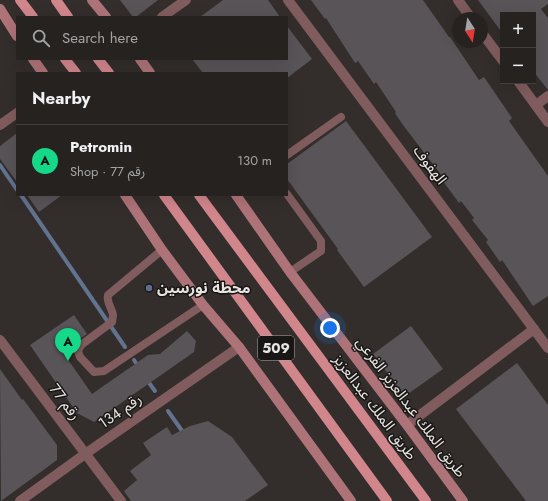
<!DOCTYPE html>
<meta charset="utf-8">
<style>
body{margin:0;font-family:Jost,"Noto Sans Arabic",sans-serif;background:#2e2a29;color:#f1f3f6}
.controls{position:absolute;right:12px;top:12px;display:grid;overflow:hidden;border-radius:0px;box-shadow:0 4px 16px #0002}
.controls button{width:36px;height:36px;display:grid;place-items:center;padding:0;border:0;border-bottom:1px solid #423f3e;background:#262220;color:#f1f3f6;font:20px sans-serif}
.compass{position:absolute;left:452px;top:12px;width:36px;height:36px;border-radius:50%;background:#262220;box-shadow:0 4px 16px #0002;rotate:168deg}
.you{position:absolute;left:330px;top:328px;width:14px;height:14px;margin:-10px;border:3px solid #fff;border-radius:50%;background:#1a73e8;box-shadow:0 0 0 6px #1a73e833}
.badge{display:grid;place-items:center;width:26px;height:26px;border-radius:50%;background:#15d989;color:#111;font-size:13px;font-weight:700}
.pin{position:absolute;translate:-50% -33px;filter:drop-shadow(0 1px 2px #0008)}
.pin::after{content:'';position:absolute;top:21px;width:14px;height:12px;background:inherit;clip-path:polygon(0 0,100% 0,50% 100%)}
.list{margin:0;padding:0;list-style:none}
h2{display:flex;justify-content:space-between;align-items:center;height:52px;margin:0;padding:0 16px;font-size:17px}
h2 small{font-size:13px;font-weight:400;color:#a4a4a5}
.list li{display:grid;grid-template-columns:26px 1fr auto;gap:12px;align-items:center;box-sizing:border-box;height:72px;padding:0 16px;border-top:1px solid #423f3e}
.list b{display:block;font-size:15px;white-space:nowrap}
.list p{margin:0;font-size:13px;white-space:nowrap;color:#a4a4a5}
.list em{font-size:13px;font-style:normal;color:#a4a4a5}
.icon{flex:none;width:22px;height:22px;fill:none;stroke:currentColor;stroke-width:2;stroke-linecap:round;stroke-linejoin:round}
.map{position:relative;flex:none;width:548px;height:501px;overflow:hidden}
.search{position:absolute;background:#262220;box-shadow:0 4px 16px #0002;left:16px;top:16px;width:272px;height:44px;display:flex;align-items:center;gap:10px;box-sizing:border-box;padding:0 14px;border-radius:0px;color:#a4a4a5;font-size:15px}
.panel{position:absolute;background:#262220;box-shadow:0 4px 16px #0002;left:16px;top:72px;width:272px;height:124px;border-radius:0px}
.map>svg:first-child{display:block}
</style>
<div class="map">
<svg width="548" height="501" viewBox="0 0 548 501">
<rect width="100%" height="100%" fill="#332e2b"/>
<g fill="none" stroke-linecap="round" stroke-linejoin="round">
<g stroke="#627390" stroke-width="4">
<path d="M0 165 17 190"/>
<path d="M21 195 125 347"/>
<path d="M134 360 139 368"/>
<path d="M147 380 155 391"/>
<path d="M168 411 185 435"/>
</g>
</g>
<g fill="#585458">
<path d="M120 0H158L136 17H133Z"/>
<path d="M223 0H268L280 17H200Z"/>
<path d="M311 0H423L449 37H450L479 80 484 77 512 118 509 121 548 176V296L533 306 502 260 500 262 486 242 488 240 472 220 474 218 461 201 459 203 440 177 442 176 403 125 395 113 396 112 376 82 374 84 358 61 355 63 326 18 325 19Z"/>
<path d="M478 0H548V4L541 9 548 18V90L533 71V15H503V34Z"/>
<path d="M287 26 312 59 287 78V73H203L192 59H287Z"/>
<path d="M346 121 432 237 364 287 337 250 338 249 287 179V164Z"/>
<path d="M17 133V182L0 159V146Z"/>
<path d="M27 195H62L39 212Z"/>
<path d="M74 315 87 334 62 351 92 394 148 355 160 354 187 331 196 341 194 352 94 422 77 413 30 345Z"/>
<path d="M411 326 443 369 405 396 373 354Z"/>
<path d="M517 363 548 405V501H526L456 409Z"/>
<path d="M0 369 22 400 23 399 57 445V460L1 501Z"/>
<path d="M208 421 232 437 268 485 245 501H131L124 491 137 480 130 471 151 455 143 443 167 427 172 435 190 426Z"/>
</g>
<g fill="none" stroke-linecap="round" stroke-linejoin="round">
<g stroke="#815c5e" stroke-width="8">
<path d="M287 155 341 117"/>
<path d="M287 194 321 241V251L290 272"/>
<path d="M162 250 108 295C106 302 112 308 113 315 113 316 112 322 112 322L81 345 78 351 80 357 94 372 104 371 203 305"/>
</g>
<g stroke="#815c5e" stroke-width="10">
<path d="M288 0 548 348"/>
<path d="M458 0 471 18"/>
<path d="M162 17 186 0"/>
<path d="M482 33 503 61"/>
<path d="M518 81 548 122"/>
<path d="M536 105 548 96"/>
<path d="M0 125 17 113"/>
<path d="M0 340 121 501"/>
<path d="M407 425 534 329"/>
<path d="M20 501 85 454 239 347"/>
</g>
<g stroke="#ae7378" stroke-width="10">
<path d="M92 0 106 17"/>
<path d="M0 9 17 36"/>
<path d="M33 59 43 73"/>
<path d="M140 59 150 73"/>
<path d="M125 195 162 250 203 305 239 347 351 501"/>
<path d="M236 195 290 272 407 425 463 501"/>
</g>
<g stroke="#d1868c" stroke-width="10">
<path d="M20 0 33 17"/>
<path d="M56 0 68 17"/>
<path d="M65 59 76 73"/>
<path d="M98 59 109 73"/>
<path d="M164 195 387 501"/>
<path d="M199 195 426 501"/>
</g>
</g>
<circle fill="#5c6f8a" stroke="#191715" stroke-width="1.5" cx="149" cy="288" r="4"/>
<g text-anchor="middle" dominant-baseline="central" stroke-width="3" stroke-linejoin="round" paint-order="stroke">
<rect fill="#191715" stroke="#a9a6a4" stroke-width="1" x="258" y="336" width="36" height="24" rx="3"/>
<g font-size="14" font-weight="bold" fill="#e7e4e2">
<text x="276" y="348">509</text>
</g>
<g font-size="15" fill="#e7e4e2" stroke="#191715">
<text transform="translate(430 165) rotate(53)">الهفوف</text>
<text transform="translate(65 402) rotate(53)">رقم 77</text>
<text transform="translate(375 407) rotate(53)">طريق الملك عبدالعزيز</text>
<text transform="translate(411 407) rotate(53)">طريق الملك عبدالعزيز الفرعي</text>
<text transform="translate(120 411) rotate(-35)">رقم 134</text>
</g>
<g font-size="15" font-weight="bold" fill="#e7e4e2" stroke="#191715" text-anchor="start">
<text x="157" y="288">محطة نورسين</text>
</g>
</g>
</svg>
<div class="controls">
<button>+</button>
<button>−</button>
</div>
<svg class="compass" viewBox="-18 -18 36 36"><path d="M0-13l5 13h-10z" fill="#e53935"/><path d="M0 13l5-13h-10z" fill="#a4a4a5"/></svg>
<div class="you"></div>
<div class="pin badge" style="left:68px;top:361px">A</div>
<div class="search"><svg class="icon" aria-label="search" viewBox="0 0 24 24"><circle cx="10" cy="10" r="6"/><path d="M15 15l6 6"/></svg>Search here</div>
<section class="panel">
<h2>Nearby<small></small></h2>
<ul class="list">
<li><span class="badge">A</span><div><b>Petromin</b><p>Shop · رقم 77</p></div><em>130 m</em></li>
</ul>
</section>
</div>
